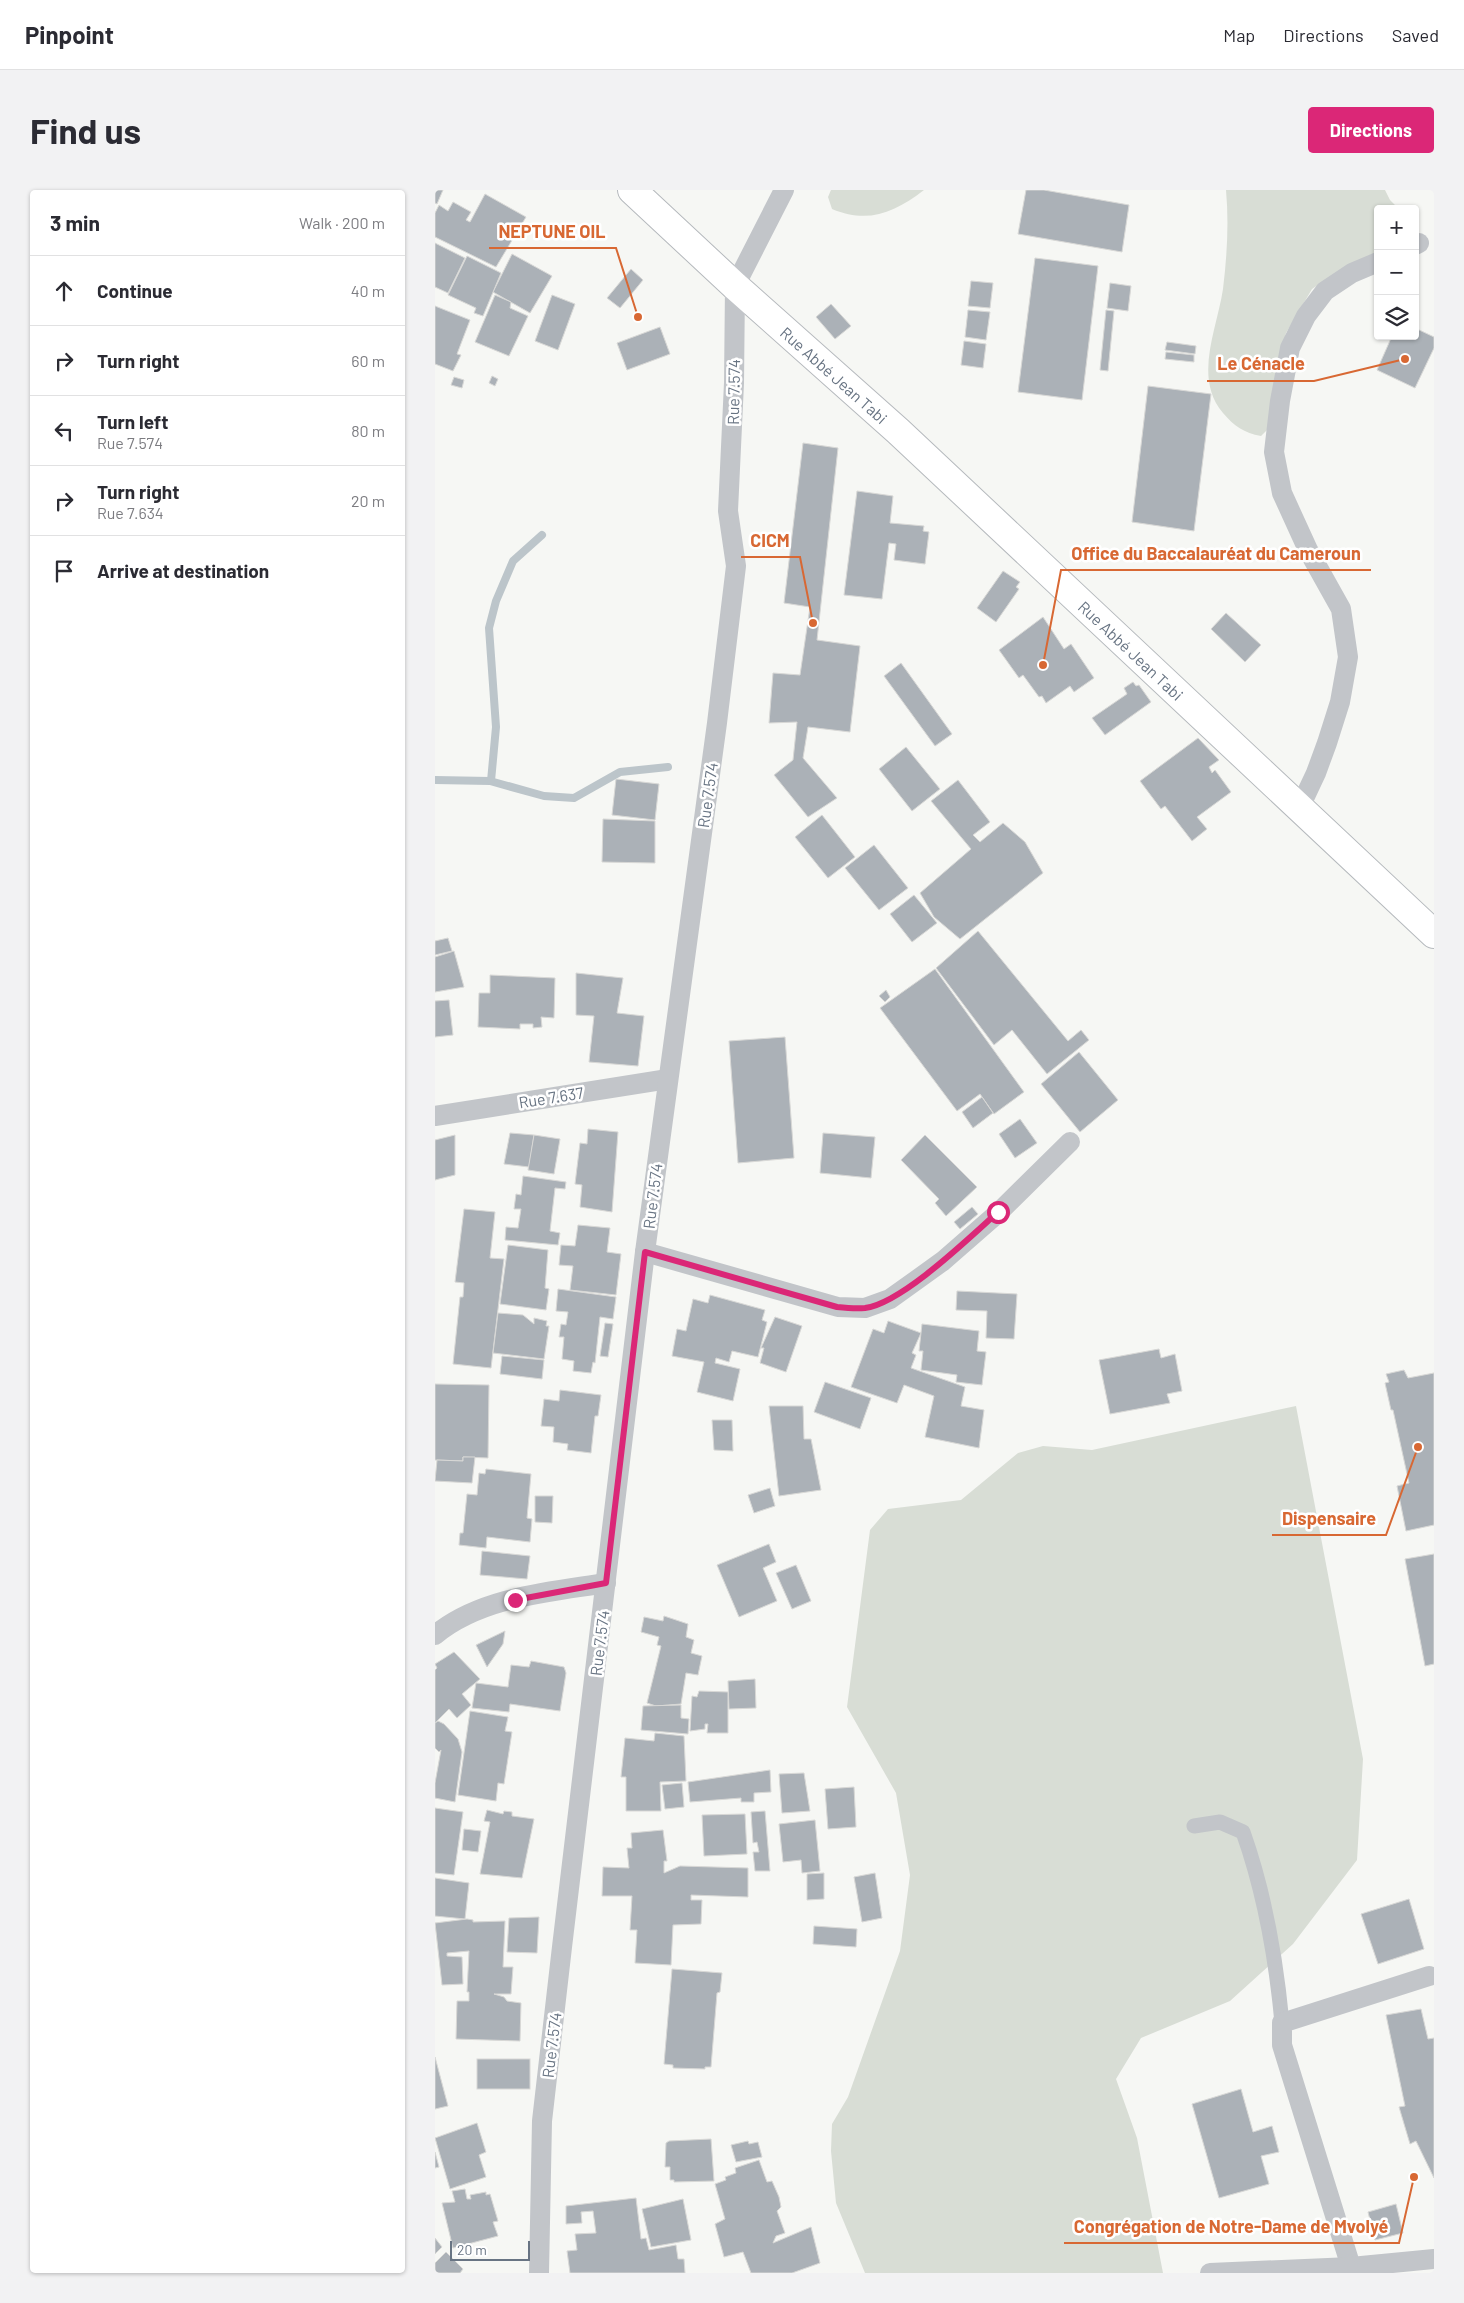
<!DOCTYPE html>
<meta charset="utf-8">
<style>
body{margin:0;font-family:Barlow,sans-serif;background:#f2f2f3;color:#2b2b33}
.controls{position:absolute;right:15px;top:15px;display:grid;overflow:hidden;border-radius:5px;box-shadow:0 1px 4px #0004}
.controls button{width:45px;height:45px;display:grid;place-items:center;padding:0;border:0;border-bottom:1px solid #e1e1e2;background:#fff;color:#2b2b33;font:25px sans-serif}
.scale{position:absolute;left:15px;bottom:12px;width:80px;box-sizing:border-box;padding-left:5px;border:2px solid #687483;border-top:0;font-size:14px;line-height:18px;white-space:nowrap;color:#687483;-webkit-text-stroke:4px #fff;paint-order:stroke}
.stop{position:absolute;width:15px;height:15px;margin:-11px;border:4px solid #db2777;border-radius:50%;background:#fff}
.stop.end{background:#db2777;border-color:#fff;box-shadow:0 1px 5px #0008}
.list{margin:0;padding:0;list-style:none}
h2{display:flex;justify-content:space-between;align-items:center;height:65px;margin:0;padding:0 20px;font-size:21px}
h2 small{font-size:16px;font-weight:400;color:#7c7c81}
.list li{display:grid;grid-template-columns:32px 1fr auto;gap:15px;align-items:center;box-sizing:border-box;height:70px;padding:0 20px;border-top:1px solid #e1e1e2}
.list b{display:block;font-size:19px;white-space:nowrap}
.list p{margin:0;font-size:16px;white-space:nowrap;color:#7c7c81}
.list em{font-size:16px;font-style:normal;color:#7c7c81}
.icon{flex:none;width:28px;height:28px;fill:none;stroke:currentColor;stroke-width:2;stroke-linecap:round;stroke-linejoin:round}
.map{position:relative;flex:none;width:999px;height:2083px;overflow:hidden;border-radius:5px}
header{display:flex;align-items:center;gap:30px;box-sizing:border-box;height:70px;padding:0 25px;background:#fff;border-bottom:1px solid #e1e1e2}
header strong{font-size:24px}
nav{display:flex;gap:28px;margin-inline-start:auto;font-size:18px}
.intro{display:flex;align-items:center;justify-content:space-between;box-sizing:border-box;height:120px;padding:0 30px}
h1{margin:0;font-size:35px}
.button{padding:12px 22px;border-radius:5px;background:#db2777;color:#fff;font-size:18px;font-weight:700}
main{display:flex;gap:30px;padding:0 30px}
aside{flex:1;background:#fff;border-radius:5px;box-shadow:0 1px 4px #0004}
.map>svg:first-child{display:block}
</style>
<header>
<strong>Pinpoint</strong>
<nav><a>Map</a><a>Directions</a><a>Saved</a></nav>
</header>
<div class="intro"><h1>Find us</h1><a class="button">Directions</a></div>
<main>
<aside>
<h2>3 min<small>Walk · 200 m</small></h2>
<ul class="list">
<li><svg class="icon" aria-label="ahead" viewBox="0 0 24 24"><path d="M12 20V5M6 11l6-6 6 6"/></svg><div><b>Continue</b></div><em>40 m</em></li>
<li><svg class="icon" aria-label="right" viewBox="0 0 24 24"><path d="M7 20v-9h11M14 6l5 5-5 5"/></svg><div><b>Turn right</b></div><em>60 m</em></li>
<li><svg class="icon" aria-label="left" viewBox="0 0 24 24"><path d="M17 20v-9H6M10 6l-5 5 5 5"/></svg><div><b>Turn left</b><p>Rue 7.574</p></div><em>80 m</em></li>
<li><svg class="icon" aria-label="right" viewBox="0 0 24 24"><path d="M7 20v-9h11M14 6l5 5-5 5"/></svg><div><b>Turn right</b><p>Rue 7.634</p></div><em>20 m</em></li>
<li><svg class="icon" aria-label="arrive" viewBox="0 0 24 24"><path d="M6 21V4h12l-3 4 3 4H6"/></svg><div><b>Arrive at destination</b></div></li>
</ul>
</aside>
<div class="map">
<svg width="999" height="2083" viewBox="0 0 999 2083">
<rect width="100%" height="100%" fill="#f6f7f4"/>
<g fill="#d8ddd5">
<path d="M396 0H489C459 23 433 34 397 19L393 7Z"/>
<path d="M791 0H950L955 10 964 19H943V65L899 84 877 99 851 143 842 181 835 237 826 246C809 243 799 236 788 223 758 188 782 139 788 99 792 66 794 33 791 0Z"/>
<path d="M861 1216 928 1569 922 1670 858 1754 795 1811 706 1848 681 1889 702 1948 728 2083H430L401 2013 396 1961 397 1934 413 1907 465 1761 475 1685 461 1603 412 1517 435 1340 453 1319 526 1310 583 1263 608 1256 657 1260Z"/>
</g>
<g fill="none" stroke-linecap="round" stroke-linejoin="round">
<g stroke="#bcc5ca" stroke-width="8">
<path d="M0 590 55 591 109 606 139 608 185 582 233 577"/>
<path d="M56 591 61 537 54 438 61 411 78 371 107 345"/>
</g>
</g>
<g fill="#abb1b7" stroke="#d8d8d6">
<path d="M0 0H8L2 14 0 13Z"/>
<path d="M591 0H609L694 15 687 62 583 44Z"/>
<path d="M50 4 91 27 61 77 0 47V23L4 15 13 21 18 12 36 22 31 30 35 32Z"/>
<path d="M0 53 30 68 13 103 0 97Z"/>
<path d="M77 64 117 86 95 123 58 102Z"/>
<path d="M32 66 66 83 48 126 39 123 41 118 13 105Z"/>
<path d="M600 68 663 76 647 210 583 202Z"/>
<path d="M196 79 208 90 185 118 172 108Z"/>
<path d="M536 91 558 93 555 118 533 116Z"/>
<path d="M675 93 696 96 693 121 672 118Z"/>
<path d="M60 105 76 112 75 118 93 126 74 166 40 152Z"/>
<path d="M117 105 140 114 123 160 100 151Z"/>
<path d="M396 114 416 136 400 149 381 127Z"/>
<path d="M0 116 35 130 22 164 26 165 18 181 0 174Z"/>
<path d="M533 120 555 122 551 150 530 147Z"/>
<path d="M671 120 679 121 673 181 665 180Z"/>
<path d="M225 137 235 164 192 180 182 153Z"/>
<path d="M980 138 999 147V158L980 198 942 180 957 146H980Z"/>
<path d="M529 151 551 154 548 178 526 175Z"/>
<path d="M732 152 761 156 760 164 730 160Z"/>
<path d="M731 162 759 165V172L730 169Z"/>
<path d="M57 186 63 189 60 196 54 193Z"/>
<path d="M19 187 29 190 27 198 16 195Z"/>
<path d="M713 196 776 204 759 341 697 332Z"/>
<path d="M368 253 403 258 382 450 425 456 415 542 373 537 368 568 402 608 373 627 339 585 358 570 362 532 334 533 338 483 365 485 375 417 349 413Z"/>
<path d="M422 301 458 306 455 333 489 336 488 341 494 342 490 374 459 370 461 354 454 353 447 409 409 405Z"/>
<path d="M568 381 585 392 581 397 584 399 561 432 542 418Z"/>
<path d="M791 423 826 455 810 472 776 439Z"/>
<path d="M608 427 629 459 636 454 659 488 639 502 635 496 611 513 607 506 604 507 588 485 584 488 564 460Z"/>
<path d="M466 473 517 544 500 556 449 486Z"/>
<path d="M698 492 701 496 704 495 716 512 670 545 657 528 692 504 689 498Z"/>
<path d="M763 548 784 570 774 577 777 583 780 580 796 602 762 627 772 639 757 651 730 616 726 619 705 591Z"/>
<path d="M471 557 505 599 477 621 444 579Z"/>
<path d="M181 589 224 594 220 630 177 625Z"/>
<path d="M523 590 555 632 538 645 545 652 568 633 590 652 608 683 525 749 499 727 485 703 536 659 496 611Z"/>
<path d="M387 625 420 667 393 688 360 647Z"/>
<path d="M168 629 220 631V673L167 672Z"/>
<path d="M439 655 473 698 444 720 410 678Z"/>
<path d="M479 705 502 733 477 752 455 724Z"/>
<path d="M543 741 633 851 646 840 654 850 612 884 577 840 559 855 501 778Z"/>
<path d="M13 748 17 761 0 765V751Z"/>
<path d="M19 761 29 797 0 802V767Z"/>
<path d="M500 779 589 902 559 924 545 904 522 921 445 818Z"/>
<path d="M141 783 188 788 182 823 209 826 203 876 154 872 159 826 141 825Z"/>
<path d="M55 785 120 788 119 828 106 827 107 837 98 838V834H85V839L43 837 44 803H55Z"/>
<path d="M451 800 455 807 450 812 444 806Z"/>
<path d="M14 810 18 845 0 847V811Z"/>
<path d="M350 847 359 968 303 973 294 851Z"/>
<path d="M644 862 683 910 645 942 606 894Z"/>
<path d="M547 907 558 923 538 938 527 922Z"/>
<path d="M585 929 602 953 580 968 564 944Z"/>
<path d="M153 939 183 942 177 1022 145 1017 147 995 140 994 145 953 152 954Z"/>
<path d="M75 943 99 945 94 977 69 974Z"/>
<path d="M388 943 440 947 436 988 385 983Z"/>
<path d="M20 945V985L0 990V950Z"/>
<path d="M99 945 125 949 119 984 93 980Z"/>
<path d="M490 945 542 997 511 1026 500 1013 504 1009 466 970Z"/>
<path d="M88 986 131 992 130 999 120 998 115 1041 125 1043 123 1055 70 1050 71 1037 83 1038 86 1019H79L81 1004 86 1005Z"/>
<path d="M537 1017 543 1024 525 1039 519 1032Z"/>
<path d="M29 1019 60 1022 55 1068 69 1069 56 1178 18 1174 25 1107H28L29 1093 20 1092Z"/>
<path d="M143 1035 175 1038 172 1062 186 1064 181 1105 135 1100 138 1076 124 1075 126 1055 140 1056Z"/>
<path d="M73 1055 113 1060 110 1098 114 1099 111 1120 65 1114Z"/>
<path d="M123 1099 181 1107 178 1129 165 1127 160 1173 158 1172 156 1183 138 1181 139 1171 127 1169 129 1147H124L126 1134 131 1135 133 1122 121 1121Z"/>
<path d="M522 1101 582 1104 579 1149 551 1148 552 1121 521 1120Z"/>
<path d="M275 1105 330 1120 327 1130 332 1132 323 1167 297 1161 294 1172 281 1168 280 1173 305 1179 298 1211 262 1202 269 1172 237 1166 242 1139 251 1141 258 1109 273 1113Z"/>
<path d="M63 1123 88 1125 99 1134V1128L112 1131 111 1136H114L109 1169 58 1163Z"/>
<path d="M340 1127 367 1136 351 1182 325 1173 329 1158H326Z"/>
<path d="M453 1131 486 1143 477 1163 481 1165 476 1178 530 1197 526 1216 549 1220 544 1258 490 1247 499 1206 469 1195 462 1213 416 1197 438 1139 449 1143Z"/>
<path d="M170 1133 178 1134 173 1167 165 1166Z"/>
<path d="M487 1134 544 1141 542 1161 551 1162 547 1195 521 1192 522 1185 486 1180 488 1161H484Z"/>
<path d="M724 1159 726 1168 740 1164 747 1201 732 1204 735 1213 675 1224 664 1170Z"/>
<path d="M67 1166 109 1170 107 1189 65 1184Z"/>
<path d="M969 1180 973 1188 999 1183V1335L971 1341 962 1296 974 1293 958 1220H956L950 1193 954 1192 951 1184Z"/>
<path d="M390 1192 436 1208 425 1239 379 1222Z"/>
<path d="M0 1194 54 1195 53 1268 28 1267V1271L0 1270Z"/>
<path d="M125 1200 166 1205 163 1226H160L156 1263 132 1260 133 1254 118 1252 119 1237 106 1236 109 1209 124 1211Z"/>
<path d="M334 1216H368L369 1249H376L386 1300 344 1306Z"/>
<path d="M277 1230H297L298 1261 279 1260Z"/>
<path d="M28 1267H40L37 1293 0 1291 2 1270 28 1271Z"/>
<path d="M51 1279 96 1284 92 1328 97 1329 95 1352 52 1347 51 1358 24 1355 25 1343H28L32 1304 42 1305 44 1283 50 1284Z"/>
<path d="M335 1298 340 1316 319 1323 313 1305Z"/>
<path d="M100 1306H118L117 1333 100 1332Z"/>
<path d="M334 1354 341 1372 328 1378 342 1411 304 1427 282 1375Z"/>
<path d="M47 1361 95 1366 92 1389 45 1385Z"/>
<path d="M999 1364V1474L990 1476 970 1369Z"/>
<path d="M361 1375 376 1411 357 1419 341 1383Z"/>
<path d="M229 1426 253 1434 251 1447 259 1450 256 1463 267 1466 263 1485 251 1483 246 1514 221 1516 212 1513 226 1456 222 1455 224 1447 206 1442 209 1427 228 1431Z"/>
<path d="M70 1441 68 1454 52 1477 41 1455Z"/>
<path d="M19 1462 45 1489 27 1504 36 1515 22 1528 14 1519 0 1533V1480L2 1478 0 1474Z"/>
<path d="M96 1471 129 1477 131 1483 125 1521 75 1514 74 1522 37 1518 41 1493 73 1497 76 1475 94 1477Z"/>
<path d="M320 1489 321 1518 294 1519 293 1491Z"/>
<path d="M264 1501 293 1502V1543H272L273 1534H270V1539L255 1541 257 1506 262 1507Z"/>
<path d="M246 1515V1528L254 1529 253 1544 206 1540 208 1516Z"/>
<path d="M35 1521 73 1527 70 1541 77 1542 69 1594 63 1593 61 1611 23 1605Z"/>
<path d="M3 1531 9 1534 23 1549 27 1562 20 1612 0 1608V1593L6 1560 4 1562 0 1558V1533Z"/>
<path d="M220 1543 249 1546 251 1591 225 1592 226 1621H191V1587H186L190 1548 219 1551Z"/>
<path d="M335 1580 336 1602 319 1603V1612H306V1608L255 1612 253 1592Z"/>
<path d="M369 1583 375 1621 347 1623 344 1584Z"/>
<path d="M247 1593 249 1617 230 1619 227 1595Z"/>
<path d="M419 1597 421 1637 393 1639 390 1599Z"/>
<path d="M0 1618 28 1622 19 1685 0 1683Z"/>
<path d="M52 1620 68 1624 69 1621 77 1622V1626L99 1629 87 1688 45 1684 55 1632 49 1631Z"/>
<path d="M330 1621 335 1681H320L318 1662H324L322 1652 318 1653 316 1622Z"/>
<path d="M310 1624 312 1664 269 1666 267 1625Z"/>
<path d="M380 1630 385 1681 367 1683 366 1670 348 1672 344 1634Z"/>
<path d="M29 1639 46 1641 43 1662 27 1660Z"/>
<path d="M228 1640 232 1671H229V1683L245 1676 313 1678V1707L256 1705V1710H267L266 1734 238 1735 236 1775 200 1773 202 1740H195L197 1706H167L168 1677 194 1678 192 1658H197L196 1643Z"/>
<path d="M389 1683V1709L372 1710V1684Z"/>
<path d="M440 1683 447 1728 427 1732 419 1687Z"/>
<path d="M0 1688 34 1693 30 1729 0 1726Z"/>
<path d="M974 1709 989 1759 943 1774 926 1724Z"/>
<path d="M104 1727 102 1763 72 1762 74 1728Z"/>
<path d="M32 1729 38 1730V1732L70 1731 68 1777H78L76 1804H59L69 1807 72 1811 86 1813 85 1851 21 1849 22 1811H34V1802H32L34 1761 12 1763V1766L27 1767 28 1794 7 1795 0 1733Z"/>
<path d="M379 1736 422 1739 421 1757 378 1754Z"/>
<path d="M237 1779 287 1783 285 1802 282 1803 276 1877H270V1879L238 1878V1875L229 1874Z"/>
<path d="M986 1819 993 1849 999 1848V1988L981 1951 975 1954 964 1917 970 1916 951 1825Z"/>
<path d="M0 1867 13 1916 0 1919Z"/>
<rect x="42" y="1869" width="53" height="30"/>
<path d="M806 1899 818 1942 837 1936 844 1962 826 1966 834 1994 784 2008 757 1914Z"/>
<path d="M42 1933 51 1962 44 1965 51 1987 15 1999 0 1948Z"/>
<path d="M276 1949 279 1991 239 1992V1990H235V1977H230L231 1953 234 1951Z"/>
<path d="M313 1951 314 1954 323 1952 327 1967 301 1972 296 1955Z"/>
<path d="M0 1962 4 1977 0 1978Z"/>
<path d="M324 1970 332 1992 337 1991 344 2007 346 2017 342 2021 350 2043 341 2046 338 2053 376 2037 385 2073 357 2083H316L308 2062 289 2067 280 2034 290 2029 280 1994 291 1990 290 1987 301 1983 300 1978Z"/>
<path d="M30 1999 32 2009H36L35 2005 51 2002V2005L55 2004 63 2031 58 2032 63 2046 18 2058 7 2013 20 2012 17 2001Z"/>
<path d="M201 2008 206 2049 211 2048 214 2060 241 2055 243 2069H249L250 2083H135L132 2061 142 2060 140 2044 161 2043 158 2021 146 2022 147 2033 131 2034V2016Z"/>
<path d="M248 2009 256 2050 216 2057 207 2019Z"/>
<path d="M961 2014 968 2043 940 2050 933 2022Z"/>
<path d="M0 2048 7 2057 0 2064Z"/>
<path d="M11 2062 28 2079 25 2083H0V2073Z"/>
</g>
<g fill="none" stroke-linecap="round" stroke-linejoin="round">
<defs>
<g id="secondary">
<path id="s1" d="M197 0 300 96 463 241 999 744"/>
</g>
</defs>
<use href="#secondary" stroke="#b5b9bd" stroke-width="30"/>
<path stroke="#c2c5c9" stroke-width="15" d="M759 1636 785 1632 808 1642C830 1704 841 1768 847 1833"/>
<g stroke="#c2c5c9" stroke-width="20">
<path d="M980 55 984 53"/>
<path d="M865 617 881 583 892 553 905 512 913 467 906 419 873 360 847 303 839 262 845 211 855 158 871 126 890 101 917 83 943 72"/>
<path d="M0 926 233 889"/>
<path d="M210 1062 403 1117 430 1118 455 1109 508 1071 563 1023 635 952"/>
<path d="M0 1445C46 1407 114 1402 171 1393"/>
<path d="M916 2077 847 1855V1833L994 1786"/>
<path d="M104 2083 107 1931 127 1757 210 1062 282 533 301 376 293 321 299 193 300 96 349 0"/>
<path d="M775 2083 916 2077 999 2069"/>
</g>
<use href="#secondary" stroke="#fff" stroke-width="28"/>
</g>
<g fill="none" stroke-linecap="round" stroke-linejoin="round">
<path stroke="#db2777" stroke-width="6" d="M80 1410 171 1393 210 1062 402 1117C411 1118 421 1119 430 1118 467 1113 534 1048 563 1022"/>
</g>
<g text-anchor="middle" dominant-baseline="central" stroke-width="5" stroke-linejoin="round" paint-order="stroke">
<g font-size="16" fill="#687483" stroke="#fff">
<text stroke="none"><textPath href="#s1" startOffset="274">Rue Abbé Jean Tabi</textPath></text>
<text transform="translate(298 202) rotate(-89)">Rue 7.574</text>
<text stroke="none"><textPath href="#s1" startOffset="679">Rue Abbé Jean Tabi</textPath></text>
<text transform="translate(272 605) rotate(-82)">Rue 7.574</text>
<text transform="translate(116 907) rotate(-9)">Rue 7.637</text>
<text transform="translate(217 1006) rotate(-83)">Rue 7.574</text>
<text transform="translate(164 1453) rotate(-83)">Rue 7.574</text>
<text transform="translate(116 1855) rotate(-83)">Rue 7.574</text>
</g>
</g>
<path fill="none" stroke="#d86833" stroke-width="2" d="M203 127L181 58H54M970 169L879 191H772M378 433L365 367H306M608 475L626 380H936M983 1257L951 1345H837M979 1987L964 2053H629"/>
<g fill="#d86833" stroke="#fff" stroke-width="2">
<circle cx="203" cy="127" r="5"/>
<circle cx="970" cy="169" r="5"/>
<circle cx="378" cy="433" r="5"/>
<circle cx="608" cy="475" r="5"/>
<circle cx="983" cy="1257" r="5"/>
<circle cx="979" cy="1987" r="5"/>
</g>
<g font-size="18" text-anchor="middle" font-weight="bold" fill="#d86833" stroke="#fff" stroke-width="5" stroke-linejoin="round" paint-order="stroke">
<text x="117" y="48">NEPTUNE OIL</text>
<text x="826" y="180">Le Cénacle</text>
<text x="335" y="357">CICM</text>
<text x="781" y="370">Office du Baccalauréat du Cameroun</text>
<text x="894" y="1335">Dispensaire</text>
<text x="796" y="2043">Congrégation de Notre-Dame de Mvolyé</text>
</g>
</svg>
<div class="controls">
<button>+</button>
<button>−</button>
<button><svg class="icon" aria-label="layers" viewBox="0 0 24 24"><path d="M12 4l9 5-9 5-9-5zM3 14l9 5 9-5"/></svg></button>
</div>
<div class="scale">20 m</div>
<div class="stop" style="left:563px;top:1022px"></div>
<div class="stop end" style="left:80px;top:1410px"></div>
</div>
</main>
